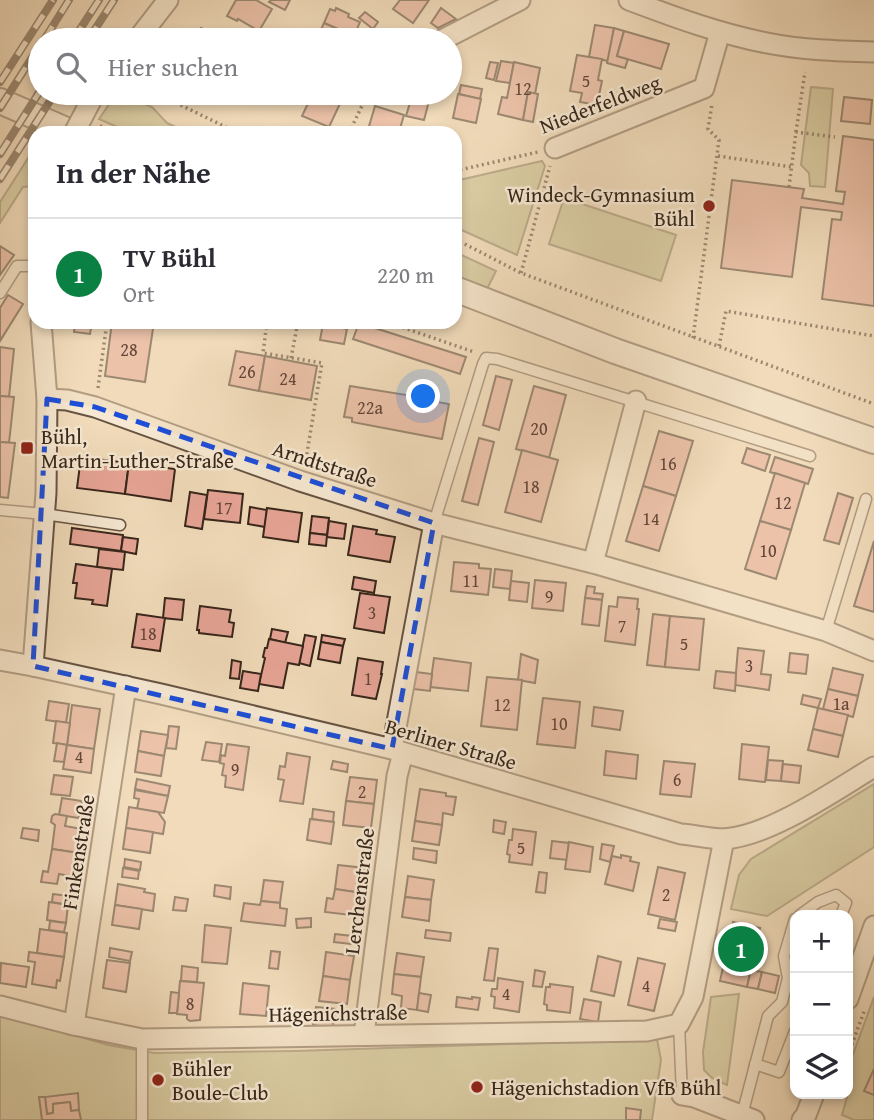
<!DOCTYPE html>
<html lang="de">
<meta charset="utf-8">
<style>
body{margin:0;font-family:"Gentium Book Plus",serif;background:#f2f2f3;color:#2b2b33}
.controls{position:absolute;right:21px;bottom:21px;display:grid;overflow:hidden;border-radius:14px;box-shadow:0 4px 10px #0003}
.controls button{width:63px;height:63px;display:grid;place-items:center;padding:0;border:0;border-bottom:2px solid #e1e1e2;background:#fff;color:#2b2b33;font:35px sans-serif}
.you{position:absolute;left:424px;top:397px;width:24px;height:24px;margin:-18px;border:5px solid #fff;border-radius:50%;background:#1a73e8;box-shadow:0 0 0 10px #1a73e833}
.badge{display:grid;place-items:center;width:46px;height:46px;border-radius:50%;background:#0b8043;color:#fff;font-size:23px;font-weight:700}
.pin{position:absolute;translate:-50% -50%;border:4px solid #fff;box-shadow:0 2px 7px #0006}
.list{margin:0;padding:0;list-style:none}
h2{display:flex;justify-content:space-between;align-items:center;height:91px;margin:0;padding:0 28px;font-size:30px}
h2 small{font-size:23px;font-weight:400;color:#7c7c81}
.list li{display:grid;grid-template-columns:46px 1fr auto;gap:21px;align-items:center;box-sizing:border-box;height:112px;padding:0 28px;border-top:2px solid #e1e1e2}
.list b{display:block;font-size:26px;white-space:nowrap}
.list p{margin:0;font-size:23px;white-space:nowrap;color:#7c7c81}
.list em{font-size:23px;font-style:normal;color:#7c7c81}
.icon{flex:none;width:38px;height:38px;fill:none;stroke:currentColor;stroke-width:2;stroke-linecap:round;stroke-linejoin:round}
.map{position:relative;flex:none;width:874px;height:1120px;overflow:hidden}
.search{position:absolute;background:#fff;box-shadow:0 4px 10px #0003;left:28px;top:28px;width:434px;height:77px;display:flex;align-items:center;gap:18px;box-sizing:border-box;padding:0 24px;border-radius:38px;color:#7c7c81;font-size:26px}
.panel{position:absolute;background:#fff;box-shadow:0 4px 10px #0003;left:28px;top:126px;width:434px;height:203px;border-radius:21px}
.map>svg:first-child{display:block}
</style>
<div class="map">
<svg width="874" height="1120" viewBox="0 0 874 1120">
<rect width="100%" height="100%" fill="#f1dbba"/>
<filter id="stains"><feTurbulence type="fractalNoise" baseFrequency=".00286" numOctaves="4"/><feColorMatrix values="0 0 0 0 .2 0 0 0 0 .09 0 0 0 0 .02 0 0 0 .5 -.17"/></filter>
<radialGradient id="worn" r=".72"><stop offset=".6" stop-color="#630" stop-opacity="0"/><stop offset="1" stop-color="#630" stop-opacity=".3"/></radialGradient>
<g fill="#c2bd8a" stroke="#7c7252" stroke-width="2">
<path d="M811 87 833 89 825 187 810 186 809 173 801 165Z"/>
<path d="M117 93 152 107 167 123 188 133H131L99 119Z"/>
<path d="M32 152 35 154V181L32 186 23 187 0 223V202Z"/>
<path d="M542 161 545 166 517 255 455 227V181Z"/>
<path d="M564 198 676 235 661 281 549 244Z"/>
<path d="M455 252 496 271 487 289 455 276Z"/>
<path d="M874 784V847L767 916 731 909 739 875 751 859Z"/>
<path d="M739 994 727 1085 712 1078 704 1070 703 1052 711 997Z"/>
<path d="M874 997V1120H854L842 1115 847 1097 840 1094H848V1068Z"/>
<path d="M0 1015 54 1029 108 1045 154 1053 296 1051 657 1039 661 1060 652 1120H0Z"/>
</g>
<g fill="#e7a496" stroke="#37261a" stroke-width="2">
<path d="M236 0H256L272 9 259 31 238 19 237 21 227 16Z"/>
<path d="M271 0H290L285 10 269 2Z"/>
<path d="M400 0H429L413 23 393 9Z"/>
<path d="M336 8 349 14 348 17 360 22 354 36 324 23 330 9 335 11Z"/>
<path d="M441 8 456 19 438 28 431 23Z"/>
<path d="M365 12 378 22 373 29 359 18Z"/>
<path d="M324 23 354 36 352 40H316Z"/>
<path d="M595 25 614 28 608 61 589 57Z"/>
<path d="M201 28 221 38 220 40H195Z"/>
<path d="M614 28 624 31 617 56 628 59 625 68 607 63Z"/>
<path d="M624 31 669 44 661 69 617 56Z"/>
<path d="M577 55 602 59 598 80 602 81 597 105 580 102 582 93 570 91Z"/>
<path d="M501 61 514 63 510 83 496 81Z"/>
<path d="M490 62 498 63 494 80 486 78Z"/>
<path d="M514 62 540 68 535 94 528 92 523 120 498 114 502 97 507 98Z"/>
<path d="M461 85 482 89 480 99 459 94Z"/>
<path d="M528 92 538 94 533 122 523 120Z"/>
<path d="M313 93H345L329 127 302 116Z"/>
<path d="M458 94 481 99 476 123 453 118Z"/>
<path d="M412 96 429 101 424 120 406 116Z"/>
<path d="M844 97 872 100 870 124 841 121Z"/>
<path d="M375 106 404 115 399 132 393 131V133H367Z"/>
<path d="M843 136 874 140V306L822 299 832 219 841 220 842 212 801 207 792 277 721 268 732 180 804 189 802 198 843 204 845 192 836 191Z"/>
<path d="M0 246 14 255 0 275Z"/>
<path d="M8 295 23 304 0 341V308Z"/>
<path d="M75 322H92L90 334 74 332Z"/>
<path d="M112 322H154L145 382 105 376Z"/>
<path d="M359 323 466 357 460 374 353 339Z"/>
<path d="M323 324 347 329 344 344 320 340Z"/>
<path d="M0 347 14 349 9 397 0 396Z"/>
<path d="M236 351 265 356 259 391 229 385Z"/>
<path d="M265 356 317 366 311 400 259 391Z"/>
<path d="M496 376 512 380 499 430 483 425Z"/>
<path d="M350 386 419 397V399L449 404 442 439 352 422V418L344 417Z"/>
<path d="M534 386 566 395 549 458 516 449Z"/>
<path d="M0 396 14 397 9 443 0 442Z"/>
<path d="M659 431 693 441 676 496 643 486Z"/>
<path d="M479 438 494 442 478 505 462 501Z"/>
<path d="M0 442 15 443 8 498 0 497Z"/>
<path d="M747 448 770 455 765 471 742 463Z"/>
<path d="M522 450 558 460 541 522 505 512Z"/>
<path d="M81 457 129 463 125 494 77 488Z"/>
<path d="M775 457 813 469 808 484 770 472Z"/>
<path d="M129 463 175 469 171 501 125 494Z"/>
<path d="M775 473 805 483 791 530 760 521Z"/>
<path d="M643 486 676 496 659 551 626 541Z"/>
<path d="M208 490 243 494 240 523 204 519Z"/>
<path d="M190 492 207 495 202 529 185 526Z"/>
<path d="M838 493 853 498 839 544 824 540Z"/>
<path d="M250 507 267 510 265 527 248 524Z"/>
<path d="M267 508 302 513 298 542 263 537Z"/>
<path d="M312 516 329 518 327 535 310 533Z"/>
<path d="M329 521 346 524 344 539 327 537Z"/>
<path d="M760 521 791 530 776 579 745 569Z"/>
<path d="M353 526 377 530 376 534 395 537 390 562 348 555Z"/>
<path d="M72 528 123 535 121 551 70 544Z"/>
<path d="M310 533 327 535 326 546 309 544Z"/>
<path d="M123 537 138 539 136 554 121 551Z"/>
<path d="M874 541V612L854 606Z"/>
<path d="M99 549 125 552 123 570 97 567Z"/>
<path d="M454 562 479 564V568L491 569 488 595 451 591Z"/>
<path d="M76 564 112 569 107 606 92 604 93 600 75 598 77 583H73Z"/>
<path d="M495 569 512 571 510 589 493 587Z"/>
<path d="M354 577 376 581 374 593 352 589Z"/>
<path d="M535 580 566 583 563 611 532 608Z"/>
<path d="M511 581 529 583 527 602 509 600Z"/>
<path d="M587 586 595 587 594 593 603 594 602 600 585 598Z"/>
<path d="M360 593 390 597 384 633 354 628Z"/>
<path d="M618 597 638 599 637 609H639L635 645 605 641 609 606 617 607Z"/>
<path d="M165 598 184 600 182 620 163 618Z"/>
<path d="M585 598 602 600 599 626 582 624Z"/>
<path d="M200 606 231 610 229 622 234 623 232 637 199 633V630H197Z"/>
<path d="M137 614 165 618 160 651 132 647Z"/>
<path d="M653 614 670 616 665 667 647 665Z"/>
<path d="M670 616 704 619 699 670 665 667Z"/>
<path d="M272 629 288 632 285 643 270 639Z"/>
<path d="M305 635 316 637 310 666 299 663Z"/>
<path d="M322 635 345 639 343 646 321 642Z"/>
<path d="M269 639 303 646 299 665 288 663 283 688 259 684 265 658 263 657 265 648H267Z"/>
<path d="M321 642 343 646 340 663 318 659Z"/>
<path d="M738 648 764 651 761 674 771 675 769 690 735 685Z"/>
<path d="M790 653 808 655 806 674 788 672Z"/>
<path d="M521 654 538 660 535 683 518 680Z"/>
<path d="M358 658 383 662 381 674H382L376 699 352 695Z"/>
<path d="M434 658 471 663 468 691 430 687Z"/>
<path d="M232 660 241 662 239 679 230 678Z"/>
<path d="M833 668 863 675 858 696 828 689Z"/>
<path d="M243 671 261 674 258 691 240 688Z"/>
<path d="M716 671 736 673 735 691 714 688Z"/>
<path d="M416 672 432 674 430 691 413 689Z"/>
<path d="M487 677 522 680 517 730 481 726Z"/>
<path d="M828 689 858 696 853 717 823 709Z"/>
<path d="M803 695 821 699 818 708 801 704Z"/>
<path d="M543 698 580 702 575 748 537 744Z"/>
<path d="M49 701 69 704 66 723 46 720Z"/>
<path d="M72 705 100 709 94 749 67 745Z"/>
<path d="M594 707 623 711 620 730 592 726Z"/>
<path d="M818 708 848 715 843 736 813 729Z"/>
<path d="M56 721 70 723 67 745 53 743Z"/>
<path d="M169 726 179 727 176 749 166 748Z"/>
<path d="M813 729 843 736 838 757 808 750Z"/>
<path d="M141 731 168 735 164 756 138 751Z"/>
<path d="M206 742 222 744 219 762 202 760Z"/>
<path d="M57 743 67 745 64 762 54 761Z"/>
<path d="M227 744 249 747 243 790 225 787 226 776 222 775 224 764 220 763 221 755 225 756Z"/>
<path d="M742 744 769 747 765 782 739 779Z"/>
<path d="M67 745 94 749 91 773 63 769Z"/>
<path d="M138 751 164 756 161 776 135 772Z"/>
<path d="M606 751 638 755 636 779 604 775Z"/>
<path d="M287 753 310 757 303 804 280 801 284 780 278 779 280 766 285 767Z"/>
<path d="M768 760 783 761 781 781 766 780Z"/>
<path d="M333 761 348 764 347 772 331 769Z"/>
<path d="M664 761 695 764 691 797 660 794Z"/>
<path d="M783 764 801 766 799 783 781 781Z"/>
<path d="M54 775 73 777 70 796 51 794Z"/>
<path d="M350 777 377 780 374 804 346 801Z"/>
<path d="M137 779 170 786 168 796 135 789Z"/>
<path d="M420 789 446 793V796L456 797 453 815 443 813 442 825 415 821Z"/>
<path d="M135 790 168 796 164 813 137 809 139 799 134 798Z"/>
<path d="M62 798 82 801 79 818 59 815Z"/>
<path d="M346 801 374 804 371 828 343 825Z"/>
<path d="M129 807 158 812 165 822 163 834 126 828Z"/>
<path d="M313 809 334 812 333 822 312 819Z"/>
<path d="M55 814 67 816 65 826 82 829 79 853 52 849 55 825 51 822 52 816Z"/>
<path d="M310 819 334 822 331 844 307 840Z"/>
<path d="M494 820 506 822 504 834 493 832Z"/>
<path d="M415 821 442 825 439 845 412 841Z"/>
<path d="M23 828 39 830 38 841 21 838Z"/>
<path d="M126 828 153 832 150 853 123 849Z"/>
<path d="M513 829 536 832 532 865 509 862 510 855 507 854 509 840H512Z"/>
<path d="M552 841 569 843 567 860 550 858Z"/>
<path d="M569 842 593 847 590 872 565 869Z"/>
<path d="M602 844 614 846 610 862 600 859Z"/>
<path d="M414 848 437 851 436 863 413 859Z"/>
<path d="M52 849 79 853 75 877 59 874 57 884 41 882 43 871 48 872Z"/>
<path d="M621 855 631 857 630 861 639 863 633 891 605 884 612 856 621 858Z"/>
<path d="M125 859 141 862 140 870 124 867Z"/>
<path d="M338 865 365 868 362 893 335 889Z"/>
<path d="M658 867 685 873 675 920 648 914Z"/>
<path d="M123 868 139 871 138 879 122 877Z"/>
<path d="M539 872 547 873 545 893 536 892Z"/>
<path d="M408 876 434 880 431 900 405 897Z"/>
<path d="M264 880 283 882 280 903 261 901Z"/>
<path d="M118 884 145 889 144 892 155 894 153 911 115 905Z"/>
<path d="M215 885 231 887 230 899 214 896Z"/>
<path d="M335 889 362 893 359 916 325 912 327 898 333 899Z"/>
<path d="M53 894 69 896 68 905 52 902Z"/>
<path d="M175 897 188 899 186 911 173 910Z"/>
<path d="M405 897 431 900 429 921 402 917Z"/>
<path d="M261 901 280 903V908L287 909 285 926 241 921 244 903 260 905Z"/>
<path d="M49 902 68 905 66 923 47 920Z"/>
<path d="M115 905 142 909 139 929 112 925Z"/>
<path d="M311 918V927L297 928 296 919Z"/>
<path d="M660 919 677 922 675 931 658 928Z"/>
<path d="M50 921 66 923 64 932 49 930Z"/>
<path d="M733 922 760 928 747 987 720 981Z"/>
<path d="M205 925 231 928 227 964 202 962Z"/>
<path d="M40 929 67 933 64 957 37 953Z"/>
<path d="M426 930 451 933 450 941 425 938Z"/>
<path d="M335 934 352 936 351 944 334 942Z"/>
<path d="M110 948 132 952 130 961 109 957Z"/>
<path d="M489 948 498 949 494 981 484 980Z"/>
<path d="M271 951 280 952 278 969 269 968Z"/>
<path d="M29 952 64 957 60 981 57 980 56 988 32 984 35 962 28 961Z"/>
<path d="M326 952 354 956 350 980 323 976Z"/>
<path d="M397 953 424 957 421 977 394 974Z"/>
<path d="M598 956 621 962 614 996 591 991Z"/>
<path d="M638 958 665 964 654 1011 628 1005Z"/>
<path d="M107 960 130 963 126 992 103 988Z"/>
<path d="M1 963 29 967 26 987 0 983Z"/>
<path d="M182 966 198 968 197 982 181 981Z"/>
<path d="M535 970 545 972 542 987 533 986Z"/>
<path d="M751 970 762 972 758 989 747 987Z"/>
<path d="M762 972 779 976 775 993 758 989Z"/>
<path d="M394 974 421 977 417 1010 401 1008 402 996 392 994Z"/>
<path d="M323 976 350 980 347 1004 319 1001Z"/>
<path d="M498 978 523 982 519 1012 494 1008 495 997 491 996 492 989H497Z"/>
<path d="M180 981 204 983 200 1020 190 1021 187 1019V1015L177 1014Z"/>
<path d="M243 983 269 986 266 1016 240 1014Z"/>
<path d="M550 984 573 987 570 1013 547 1010V1005L544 1004 546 987H550Z"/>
<path d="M171 992 179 993 177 1013H169Z"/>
<path d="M419 993 431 995 428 1012 417 1010Z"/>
<path d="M457 997 472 999V997L480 998 478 1010 456 1007Z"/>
<path d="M584 999 601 1002 598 1022 580 1019Z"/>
<path d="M316 1007 335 1009 333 1028 313 1025Z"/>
<path d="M874 1069V1095L864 1091Z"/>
<path d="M78 1093 79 1110 71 1111 70 1102 53 1104V1113L47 1114 45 1097Z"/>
<path d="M39 1097H45L47 1114 53 1113V1104L70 1102 71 1111 79 1110 81 1120H42Z"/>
<path d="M626 1108 641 1110 640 1120H641H626Z"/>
</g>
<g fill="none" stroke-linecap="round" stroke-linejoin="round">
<defs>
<g id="service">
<path d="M0 293 17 266H35"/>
<path d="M0 510 44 514 120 525"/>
<path d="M434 523 483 364 486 358 497 359 810 456"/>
<path d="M826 631 866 499"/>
<path d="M800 915 818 902 836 895 846 903 841 915"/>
<path d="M679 1024 682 1095"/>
<path d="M755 1064 779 1072 795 1031"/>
<path d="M742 1115 768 1016 782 1002 788 978 784 956 795 919"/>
<path d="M142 1120V1039"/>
</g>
<g id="minor">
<path d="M629 0C674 17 720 34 767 43 802 50 838 51 874 52"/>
<path d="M137 40 168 0"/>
<path d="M442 40 520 0"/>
<path d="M555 148 704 88 720 32"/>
<path d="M47 399 67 400 95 407 300 481 434 523 593 563 826 631 874 651"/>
<path d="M593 563 636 401"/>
<path d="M0 660 33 666 161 694 392 749 681 834C695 835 710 839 724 839 770 836 834 791 874 767"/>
<path d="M33 666 46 493 47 399 41 322"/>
<path d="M392 749 434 523"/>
<path d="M848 999 874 926"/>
<path d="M0 1006 74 1025 142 1039 647 1031 679 1024 693 997 724 839"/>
<path d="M74 1025 126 686"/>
<path d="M364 1035 397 776 403 753"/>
<path d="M682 1095 694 1097 754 1120"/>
<path d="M802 1120 806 1115 814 1094"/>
</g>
<g id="tertiary">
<path d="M0 101 73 133"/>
<path d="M455 289 615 351 874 441"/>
</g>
</defs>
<use href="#service" stroke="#665342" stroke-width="13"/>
<use href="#minor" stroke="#665342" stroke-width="23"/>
<use href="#tertiary" stroke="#665342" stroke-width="28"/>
<g stroke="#37261a" stroke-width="3.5" stroke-dasharray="2 3.5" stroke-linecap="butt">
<path d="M156 93 238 133"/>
<path d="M100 126 118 133"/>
<path d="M796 132 805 72"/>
<path d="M349 133 368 93"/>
<path d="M718 156 792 167"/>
<path d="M455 171 538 152"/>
<path d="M789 187 796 132 835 137"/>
<path d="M455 239 521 273 874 404"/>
<path d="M521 273 550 166"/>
<path d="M267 322 263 353 322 363 305 465"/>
<path d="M387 322 474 352"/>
<path d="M693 338 719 140 708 129 712 104"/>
<path d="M719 346 726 311 874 336"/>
<path d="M291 358 298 322"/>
<path d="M98 388 107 322"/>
<path d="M848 1055 865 1009"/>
</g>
<use href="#service" stroke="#f6e8d2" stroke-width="10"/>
<use href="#minor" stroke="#f6e8d2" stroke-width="19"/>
<use href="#tertiary" stroke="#f6e8d2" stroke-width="24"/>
<defs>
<g id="rail">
<path d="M44 40 69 0"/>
<path d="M73 40 99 0"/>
<path d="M88 40 114 0"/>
<path d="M0 82 53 0"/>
<path d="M0 108 40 45"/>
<path d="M0 154 40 91"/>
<path d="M0 179 55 93"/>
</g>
</defs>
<use href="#rail" stroke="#37261a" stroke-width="8"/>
<use href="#rail" stroke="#f6e8d2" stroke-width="5" stroke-dasharray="16" stroke-linecap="butt"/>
<defs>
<path id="minor-bridge" d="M74 133 95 93"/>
</defs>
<use href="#minor-bridge" stroke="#665342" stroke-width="23" stroke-linecap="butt"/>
<use href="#minor-bridge" stroke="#f6e8d2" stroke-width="19"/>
</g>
<path d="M0 0H874V1120H0ZM47 399 95 407 434 523 392 749 33 666Z" fill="#f1dbba" fill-opacity=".55" fill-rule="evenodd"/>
<path fill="none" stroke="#1d4ed8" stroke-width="5" stroke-dasharray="14 9" stroke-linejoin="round" d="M47 399 95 407 434 523 392 749 33 666Z"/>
<g fill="#8f2418" stroke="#f6e8d2" stroke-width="2.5">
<circle cx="709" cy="206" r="7"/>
<rect x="20" y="441" width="14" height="14" rx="3.5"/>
<circle cx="158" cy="1080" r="7"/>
<circle cx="477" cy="1087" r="7"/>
</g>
<g text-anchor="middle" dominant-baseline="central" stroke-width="5" stroke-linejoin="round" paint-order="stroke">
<g font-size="18" fill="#634639">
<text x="586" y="80">5</text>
<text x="523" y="88">12</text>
<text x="129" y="349">28</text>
<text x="247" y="371">26</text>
<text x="288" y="378">24</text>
<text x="370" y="407">22a</text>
<text x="539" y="428">20</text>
<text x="668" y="463">16</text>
<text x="531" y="486">18</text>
<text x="783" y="502">12</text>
<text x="224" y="507">17</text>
<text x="651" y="518">14</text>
<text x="768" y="550">10</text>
<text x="471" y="580">11</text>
<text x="549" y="596">9</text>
<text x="372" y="612">3</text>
<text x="622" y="625">7</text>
<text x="148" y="633">18</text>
<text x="684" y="643">5</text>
<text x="749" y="665">3</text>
<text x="368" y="678">1</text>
<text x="841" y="703">1a</text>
<text x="502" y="704">12</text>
<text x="559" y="723">10</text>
<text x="79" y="756">4</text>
<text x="235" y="769">9</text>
<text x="677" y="779">6</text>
<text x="362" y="791">2</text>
<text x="521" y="847">5</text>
<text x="666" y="894">2</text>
<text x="646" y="985">4</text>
<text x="506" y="993">4</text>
<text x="190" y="1003">8</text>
</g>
<g font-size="21" fill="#37261a" stroke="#f6e8d2">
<text transform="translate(600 104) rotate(-21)">Niederfeldweg</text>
<text transform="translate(325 464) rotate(18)">Arndtstraße</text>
<text transform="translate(451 744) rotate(16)">Berliner Straße</text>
<text transform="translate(78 852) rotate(-81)">Finkenstraße</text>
<text transform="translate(359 891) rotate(-83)">Lerchenstraße</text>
<text transform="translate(338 1013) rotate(-1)">Hägenichstraße</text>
</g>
<g font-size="21" fill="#37261a" stroke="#f6e8d2" text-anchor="start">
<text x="695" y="194" text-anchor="end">Windeck-Gymnasium<tspan x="695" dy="24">Bühl</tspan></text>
<text x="41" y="436">Bühl,<tspan x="41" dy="24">Martin-Luther-Straße</tspan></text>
<text x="172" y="1068">Bühler<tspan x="172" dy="24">Boule-Club</tspan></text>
<text x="491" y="1087">Hägenichstadion VfB Bühl</text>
</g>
</g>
<rect width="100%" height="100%" filter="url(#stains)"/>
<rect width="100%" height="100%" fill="url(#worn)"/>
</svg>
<div class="controls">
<button>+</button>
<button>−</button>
<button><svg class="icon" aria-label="layers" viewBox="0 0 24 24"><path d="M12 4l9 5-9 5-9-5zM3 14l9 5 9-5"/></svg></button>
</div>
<div class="you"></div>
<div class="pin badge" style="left:741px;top:949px">1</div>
<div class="search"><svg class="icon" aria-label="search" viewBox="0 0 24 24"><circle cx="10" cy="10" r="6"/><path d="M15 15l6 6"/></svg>Hier suchen</div>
<section class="panel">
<h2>In der Nähe<small></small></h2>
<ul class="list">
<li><span class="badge">1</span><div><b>TV Bühl</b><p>Ort</p></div><em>220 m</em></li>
</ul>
</section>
</div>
